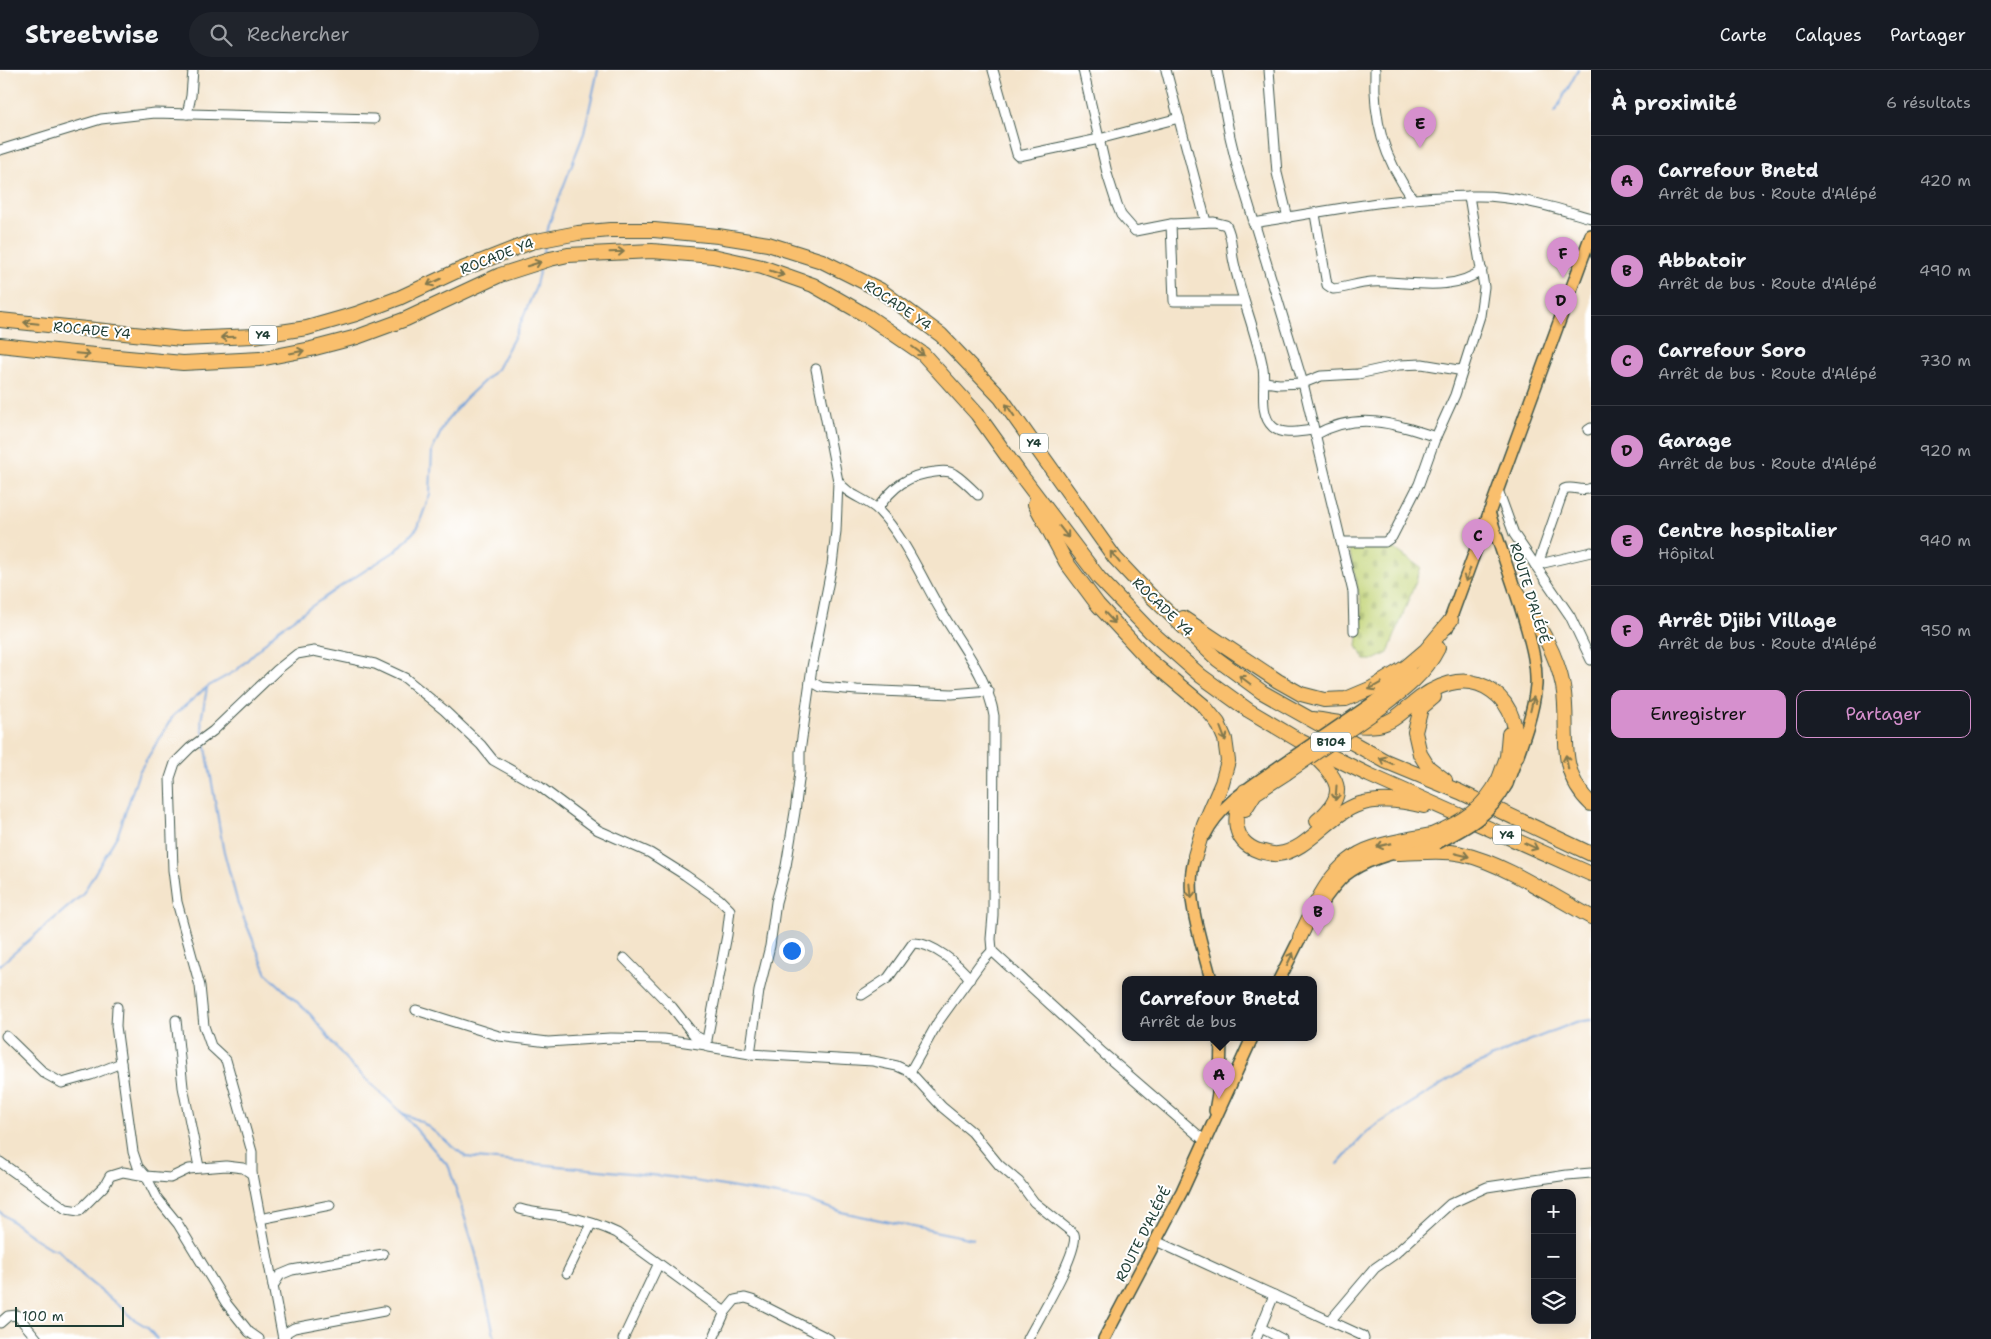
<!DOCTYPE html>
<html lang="fr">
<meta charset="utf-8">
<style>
body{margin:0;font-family:"Shantell Sans",sans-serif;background:#20242c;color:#f1f3f6}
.controls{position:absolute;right:15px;bottom:15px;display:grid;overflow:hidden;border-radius:10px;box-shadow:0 2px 12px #0003}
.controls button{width:45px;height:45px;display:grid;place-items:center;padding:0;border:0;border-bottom:1px solid #363941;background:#171b24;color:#f1f3f6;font:25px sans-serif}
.scale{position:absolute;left:15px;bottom:12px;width:109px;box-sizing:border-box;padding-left:5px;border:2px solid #1f3d34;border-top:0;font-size:14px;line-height:18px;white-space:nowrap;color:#1f3d34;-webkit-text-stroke:4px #fff;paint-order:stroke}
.you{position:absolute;left:791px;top:880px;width:18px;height:18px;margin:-12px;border:4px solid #fff;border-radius:50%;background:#1a73e8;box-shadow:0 0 0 8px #1a73e833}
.badge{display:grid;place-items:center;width:32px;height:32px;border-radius:50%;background:#d690ce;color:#111;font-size:16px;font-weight:700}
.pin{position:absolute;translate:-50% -41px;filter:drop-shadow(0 1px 2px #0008)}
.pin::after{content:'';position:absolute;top:26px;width:18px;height:15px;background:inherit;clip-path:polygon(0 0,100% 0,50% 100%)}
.popup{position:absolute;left:1122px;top:906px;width:195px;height:65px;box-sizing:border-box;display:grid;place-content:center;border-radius:10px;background:#171b24;filter:drop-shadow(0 1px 4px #0005);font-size:16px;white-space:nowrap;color:#9ea1a6}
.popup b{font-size:19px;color:#f1f3f6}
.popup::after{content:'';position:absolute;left:50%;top:100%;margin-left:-10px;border:10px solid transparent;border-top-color:#171b24}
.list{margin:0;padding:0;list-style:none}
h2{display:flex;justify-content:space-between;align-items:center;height:65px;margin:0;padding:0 20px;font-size:21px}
h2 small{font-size:16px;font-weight:400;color:#9ea1a6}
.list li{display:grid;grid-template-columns:32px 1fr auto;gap:15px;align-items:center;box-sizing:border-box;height:90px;padding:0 20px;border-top:1px solid #363941}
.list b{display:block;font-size:19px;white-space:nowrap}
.list p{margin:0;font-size:16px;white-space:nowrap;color:#9ea1a6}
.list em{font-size:16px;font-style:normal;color:#9ea1a6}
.actions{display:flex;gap:10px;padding:15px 20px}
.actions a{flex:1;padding:11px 0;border:1px solid #d690ce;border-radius:10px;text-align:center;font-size:18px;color:#d690ce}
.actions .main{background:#d690ce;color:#111}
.icon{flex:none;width:28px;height:28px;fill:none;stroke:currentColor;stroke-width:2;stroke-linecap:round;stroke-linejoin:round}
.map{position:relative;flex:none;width:1591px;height:1269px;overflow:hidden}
header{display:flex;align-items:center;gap:30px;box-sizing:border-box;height:70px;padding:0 25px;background:#171b24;border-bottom:1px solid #363941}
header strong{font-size:24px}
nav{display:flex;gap:28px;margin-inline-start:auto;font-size:18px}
.search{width:350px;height:45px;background:#20242c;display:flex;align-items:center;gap:12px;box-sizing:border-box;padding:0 18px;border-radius:28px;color:#9ea1a6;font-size:19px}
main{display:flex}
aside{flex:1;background:#171b24}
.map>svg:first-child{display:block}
</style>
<header>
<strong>Streetwise</strong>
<div class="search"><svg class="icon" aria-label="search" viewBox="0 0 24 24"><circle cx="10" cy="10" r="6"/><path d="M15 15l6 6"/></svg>Rechercher</div>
<nav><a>Carte</a><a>Calques</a><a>Partager</a></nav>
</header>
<main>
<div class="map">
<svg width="1591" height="1269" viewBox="0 0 1591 1269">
<defs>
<pattern id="cemetery-stones" width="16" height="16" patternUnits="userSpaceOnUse" patternTransform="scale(1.25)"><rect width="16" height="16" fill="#c1d375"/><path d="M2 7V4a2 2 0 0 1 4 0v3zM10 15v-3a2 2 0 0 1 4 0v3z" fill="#a5b666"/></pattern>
</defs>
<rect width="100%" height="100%" fill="#fff"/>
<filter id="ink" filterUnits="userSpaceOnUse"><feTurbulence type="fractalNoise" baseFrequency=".02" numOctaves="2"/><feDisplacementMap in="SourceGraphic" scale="10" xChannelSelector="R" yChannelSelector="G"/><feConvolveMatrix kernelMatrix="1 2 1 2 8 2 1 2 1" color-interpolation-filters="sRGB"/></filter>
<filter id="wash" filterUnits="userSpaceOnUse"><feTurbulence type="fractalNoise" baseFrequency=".0096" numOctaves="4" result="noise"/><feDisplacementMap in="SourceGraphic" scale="20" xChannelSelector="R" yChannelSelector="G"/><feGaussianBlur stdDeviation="1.12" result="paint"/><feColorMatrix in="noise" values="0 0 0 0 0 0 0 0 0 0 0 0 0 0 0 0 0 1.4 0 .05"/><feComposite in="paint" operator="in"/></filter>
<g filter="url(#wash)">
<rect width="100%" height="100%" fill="#f4e4cb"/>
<path fill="url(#cemetery-stones)" stroke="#708854" d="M1353 477 1395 479 1421 498 1388 583 1374 590H1365L1357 576 1362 538 1349 478Z"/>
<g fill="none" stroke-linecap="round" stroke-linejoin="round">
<g stroke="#6fa0da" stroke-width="2">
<path d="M1555 42 1578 0"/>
<path d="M547 164 549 154 584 63 598 0"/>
<path d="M543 186 545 176"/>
<path d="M204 665 201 651 207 618"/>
<path d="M205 672 223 778 238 834 267 904 311 945 348 992 401 1042 449 1097 476 1184 495 1269"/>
<path d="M0 895 82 825 118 764 139 702 173 646 207 617 237 600 279 559 338 518 397 480 418 457 430 424 432 381 445 353 464 330 497 299 516 264 535 219 540 198"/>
<path d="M402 1043 422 1052 466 1087 671 1107 806 1130 841 1142 973 1169"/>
<path d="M1338 1094 1367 1062 1379 1053 1463 1001 1526 972 1576 952 1591 950"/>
<path d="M0 1142 34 1168 50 1178 58 1180 85 1208 122 1238 132 1248 147 1257 157 1269"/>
</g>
</g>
</g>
<g filter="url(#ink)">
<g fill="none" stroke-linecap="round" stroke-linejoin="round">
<defs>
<g id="minor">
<path d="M993 0 1017 84 1019 86 1099 69 1179 48"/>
<path d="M1083 0 1108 107 1117 135 1121 145 1135 161 1171 154 1214 152 1226 155C1232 165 1231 176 1233 188 1240 225 1256 261 1263 298 1266 316 1258 344 1273 357 1283 366 1301 361 1314 360"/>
<path d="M1166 0 1206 152"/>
<path d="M1217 0 1230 67 1237 96 1303 313 1353 522 1354 561"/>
<path d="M1269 0 1277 103 1288 148"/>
<path d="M1375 0C1373 51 1383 87 1413 129"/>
<path d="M187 44 191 26 193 0"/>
<path d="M0 80 101 49 155 43 374 49"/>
<path d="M1315 144 1327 215 1333 219C1346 218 1358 213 1371 212 1407 210 1451 224 1482 200"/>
<path d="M1253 153C1327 141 1404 125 1479 126 1518 126 1555 138 1591 148"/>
<path d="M1171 154 1174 231H1243"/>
<path d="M1264 312 1279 314 1303 313 1321 306 1358 304 1399 295 1422 294 1458 300 1463 299"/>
<path d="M1588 360 1591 358"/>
<path d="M1315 365C1357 341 1393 353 1436 367"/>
<path d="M838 411C847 425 866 429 878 440 905 468 921 507 941 541 960 574 988 607 994 646L993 845 991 869 992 881 1103 983 1206 1072"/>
<path d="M1498 420 1514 464 1570 546 1591 590"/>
<path d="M877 439C893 417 907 405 935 402 941 401 949 400 954 404 962 409 971 418 978 425"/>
<path d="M1341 472H1385L1392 467 1419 414 1435 369 1455 325 1480 246 1484 217 1469 126"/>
<path d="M1538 494 1564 419C1573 415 1582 423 1591 418"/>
<path d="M1535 495 1591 482"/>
<path d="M810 611 821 617 857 620 952 624 989 621"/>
<path d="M624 888 672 937 694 965 707 972"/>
<path d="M862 925 888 908 913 873C931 872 959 894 970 909"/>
<path d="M117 937 116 956 133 1082 138 1097 146 1106 170 1108 189 1099 226 1096 243 1098 252 1104"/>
<path d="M416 940 499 966 548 972 610 968 664 969 706 975"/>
<path d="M176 950 183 1017 199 1097"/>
<path d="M6 966 44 1003 62 1013 91 1005 121 993"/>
<path d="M750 984 759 921 770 876 776 832 786 796 795 742 800 702V682L812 597 832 495 836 461 838 411 816 299"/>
<path d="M910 1002 938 952 980 894 992 881"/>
<path d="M0 1092 66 1139 79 1141 105 1115 110 1106 123 1102 146 1106 157 1128 178 1154 226 1233 249 1262 259 1269"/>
<path d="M520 1139C536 1144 552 1144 568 1147 584 1150 602 1156 617 1163L725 1242"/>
<path d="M260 1149 330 1135"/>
<path d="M1156 1171 1363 1266 1364 1269"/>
<path d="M567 1203 591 1154"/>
<path d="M273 1216 280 1205 292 1200 383 1184"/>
<path d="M1330 1251 1375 1198 1395 1184 1450 1134 1487 1117 1567 1105 1591 1103"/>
<path d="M0 1253 8 1246 17 1245 37 1269"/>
<path d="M1261 1258 1282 1269"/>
<path d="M283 1269 252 1104V1082L226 990 211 976 204 956 200 916 177 832 173 800 170 708 175 693 190 678 213 661 277 600 297 584 314 581 375 594 405 608 444 640 481 675 493 690 539 716 598 760 650 783 685 805 719 829 730 840 727 865 706 975 709 977 750 984 873 991 897 996 910 1002 942 1037 972 1062 999 1095 1019 1112 1034 1132 1074 1164C1080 1181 1037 1251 1028 1269"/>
<path d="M284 1269 287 1262 294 1258 384 1241"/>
<path d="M623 1269 658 1195"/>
<path d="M713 1269 725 1242 735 1230 745 1228 752 1230 829 1269"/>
<path d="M1256 1269 1274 1225"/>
</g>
<g id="major">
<path d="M1489 442C1501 482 1516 519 1527 559 1532 577 1537 596 1536 615 1533 649 1518 683 1507 714"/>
<path d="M1447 558 1591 165"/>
<path d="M1371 634 1412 603"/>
<path d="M1205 765C1219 735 1253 715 1280 696"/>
<path d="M1198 780C1180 817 1202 872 1211 910"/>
<path d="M1324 830C1330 822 1336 813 1344 806 1370 785 1406 781 1437 773"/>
<path d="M1279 910 1304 860"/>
<path d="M1215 1041 1220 1012 1221 968"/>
<path d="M1104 1269 1182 1121 1252 968"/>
</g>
<g id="highway">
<path d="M0 250 182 269 254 266 307 258 356 244 399 228 457 201 531 172 578 163 610 160H654L718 166 768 174 822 191 880 220 941 265 1001 328 1115 488 1149 524 1217 589 1262 622 1385 691 1460 722 1591 784"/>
<path d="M0 275 73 283 183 293 260 289 311 279 357 267 406 249 500 205 550 189 568 185 652 181 713 186 762 197 813 215 869 247 923 284 977 344 1020 404 1099 508 1150 561 1201 606 1248 640 1300 671 1369 705 1591 804"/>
<path d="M1035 434 1066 492 1098 535 1149 590 1204 636 1218 653 1225 669 1228 691 1222 713 1204 755 1195 786"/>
<path d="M1516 520C1535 550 1556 580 1563 616 1571 659 1554 699 1591 734"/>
<path d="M1183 548 1278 611 1301 624 1324 630 1346 629 1372 618 1406 597 1426 580 1451 550"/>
<path d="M1434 627 1421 638 1415 662 1420 684 1428 697 1445 710"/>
<path d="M1376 641C1401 622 1424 606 1438 578"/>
<path d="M1313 649C1333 651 1357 658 1378 655 1391 653 1400 644 1410 636 1433 616 1464 601 1492 621 1514 636 1517 661 1517 685"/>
<path d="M1309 681C1336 707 1352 722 1317 751"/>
<path d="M1499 709 1507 687 1509 664"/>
<path d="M1245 721C1233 743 1230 771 1259 781 1265 782 1272 785 1278 784 1308 781 1330 743 1360 734 1380 728 1404 731 1424 736"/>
<path d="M1245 739 1255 723 1286 703"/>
<path d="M1396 783C1418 783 1442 779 1462 784 1503 793 1554 827 1591 847"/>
<path d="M1300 867C1318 829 1334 787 1379 776 1397 771 1415 768 1432 765"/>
</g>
</defs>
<use href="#minor" stroke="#3f564b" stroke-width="11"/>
<use href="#major" stroke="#3f564b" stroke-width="14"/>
<use href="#highway" stroke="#3f564b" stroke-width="16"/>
<use href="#minor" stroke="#fff" stroke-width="9"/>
<use href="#major" stroke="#f9bf6d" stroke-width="11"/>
<use href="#highway" stroke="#f9bf6d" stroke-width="14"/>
<defs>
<g id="major-bridge">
<path d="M1280 696 1371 634"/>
<path d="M1437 773C1468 757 1489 747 1507 714"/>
</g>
<g id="highway-bridge">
<path d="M1286 703 1376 641"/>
<path d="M1432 765C1463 752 1484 739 1499 709"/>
</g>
</defs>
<use href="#major-bridge" stroke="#3f564b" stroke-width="14" stroke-linecap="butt"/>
<use href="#highway-bridge" stroke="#3f564b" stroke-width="16" stroke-linecap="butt"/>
<use href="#major-bridge" stroke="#f9bf6d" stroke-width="11"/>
<use href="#highway-bridge" stroke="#f9bf6d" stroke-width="14"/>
</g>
<defs><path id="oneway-shaft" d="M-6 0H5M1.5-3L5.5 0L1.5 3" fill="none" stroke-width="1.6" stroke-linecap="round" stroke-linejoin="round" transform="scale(1.25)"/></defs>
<g stroke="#81784e">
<use href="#oneway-shaft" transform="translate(617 182) rotate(-2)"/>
<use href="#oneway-shaft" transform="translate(534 194) rotate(-17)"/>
<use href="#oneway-shaft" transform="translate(777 203) rotate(19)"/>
<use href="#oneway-shaft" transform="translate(434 212) rotate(155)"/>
<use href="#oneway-shaft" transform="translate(31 253) rotate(-174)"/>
<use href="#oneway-shaft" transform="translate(228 267) rotate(178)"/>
<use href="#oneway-shaft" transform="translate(918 281) rotate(37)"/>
<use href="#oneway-shaft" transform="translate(297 282) rotate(-11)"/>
<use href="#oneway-shaft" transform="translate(83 284) rotate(5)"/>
<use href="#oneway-shaft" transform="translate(1010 340) rotate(-125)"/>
<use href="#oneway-shaft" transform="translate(1064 462) rotate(52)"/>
<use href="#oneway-shaft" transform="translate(1115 487) rotate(-129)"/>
<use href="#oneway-shaft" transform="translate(1468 505) rotate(109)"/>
<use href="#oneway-shaft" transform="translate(1110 548) rotate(47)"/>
<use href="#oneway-shaft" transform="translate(1245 610) rotate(-143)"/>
<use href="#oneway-shaft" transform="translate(1375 616) rotate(151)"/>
<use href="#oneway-shaft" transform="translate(1532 634) rotate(-77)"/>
<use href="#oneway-shaft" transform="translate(1223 664) rotate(69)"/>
<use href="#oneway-shaft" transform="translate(1386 691) rotate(-155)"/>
<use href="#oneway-shaft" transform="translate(1567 692) rotate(-100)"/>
<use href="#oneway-shaft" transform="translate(1336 723) rotate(94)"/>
<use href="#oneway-shaft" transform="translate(1384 775) rotate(167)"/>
<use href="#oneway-shaft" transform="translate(1531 776) rotate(24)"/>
<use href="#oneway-shaft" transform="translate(1462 785) rotate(13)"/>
<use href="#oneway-shaft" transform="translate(1191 821) rotate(85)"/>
<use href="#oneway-shaft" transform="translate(1290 889) rotate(-64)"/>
</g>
</g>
<g text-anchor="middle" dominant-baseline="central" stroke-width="4" stroke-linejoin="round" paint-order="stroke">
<g fill="#fff" stroke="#627771" stroke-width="1">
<rect x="249" y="255.5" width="28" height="19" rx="4"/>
<rect x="1020" y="363.5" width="28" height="19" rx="4"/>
<rect x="1311" y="662.5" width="40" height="19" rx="4"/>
<rect x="1493" y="755.5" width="28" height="19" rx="4"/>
</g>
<g font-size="12" font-weight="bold" fill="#1f3d34">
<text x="263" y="265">Y4</text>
<text x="1034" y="373">Y4</text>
<text x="1331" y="672">B104</text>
<text x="1507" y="765">Y4</text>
</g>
<g font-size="14" fill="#1f3d34" stroke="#fff">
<text transform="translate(497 186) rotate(-21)">ROCADE Y4</text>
<text transform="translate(898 235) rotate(34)">ROCADE Y4</text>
<text transform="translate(92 260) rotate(6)">ROCADE Y4</text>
<text transform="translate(1530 523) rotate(73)">ROUTE D'ALÉPÉ</text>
<text transform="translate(1163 537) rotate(44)">ROCADE Y4</text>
<text transform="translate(1143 1164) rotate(-63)">ROUTE D'ALÉPÉ</text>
</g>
</g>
</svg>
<div class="controls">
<button>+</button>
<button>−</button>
<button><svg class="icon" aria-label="layers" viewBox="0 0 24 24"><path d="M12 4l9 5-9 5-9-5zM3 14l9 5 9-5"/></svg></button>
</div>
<div class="scale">100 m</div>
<div class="you"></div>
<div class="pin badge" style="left:1219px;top:1029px">A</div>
<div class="popup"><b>Carrefour Bnetd</b>Arrêt de bus</div>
<div class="pin badge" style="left:1318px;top:866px">B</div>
<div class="pin badge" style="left:1478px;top:490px">C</div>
<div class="pin badge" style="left:1561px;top:255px">D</div>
<div class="pin badge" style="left:1420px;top:78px">E</div>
<div class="pin badge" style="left:1563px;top:208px">F</div>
</div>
<aside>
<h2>À proximité<small>6 résultats</small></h2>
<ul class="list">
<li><span class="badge">A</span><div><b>Carrefour Bnetd</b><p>Arrêt de bus · Route d'Alépé</p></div><em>420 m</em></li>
<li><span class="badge">B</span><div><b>Abbatoir</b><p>Arrêt de bus · Route d'Alépé</p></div><em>490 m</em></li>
<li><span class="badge">C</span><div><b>Carrefour Soro</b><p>Arrêt de bus · Route d'Alépé</p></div><em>730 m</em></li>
<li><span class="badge">D</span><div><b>Garage</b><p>Arrêt de bus · Route d'Alépé</p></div><em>920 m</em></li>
<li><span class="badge">E</span><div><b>Centre hospitalier</b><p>Hôpital</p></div><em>940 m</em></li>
<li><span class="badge">F</span><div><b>Arrêt Djibi Village</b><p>Arrêt de bus · Route d'Alépé</p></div><em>950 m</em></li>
</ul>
<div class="actions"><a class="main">Enregistrer</a><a>Partager</a></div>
</aside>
</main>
